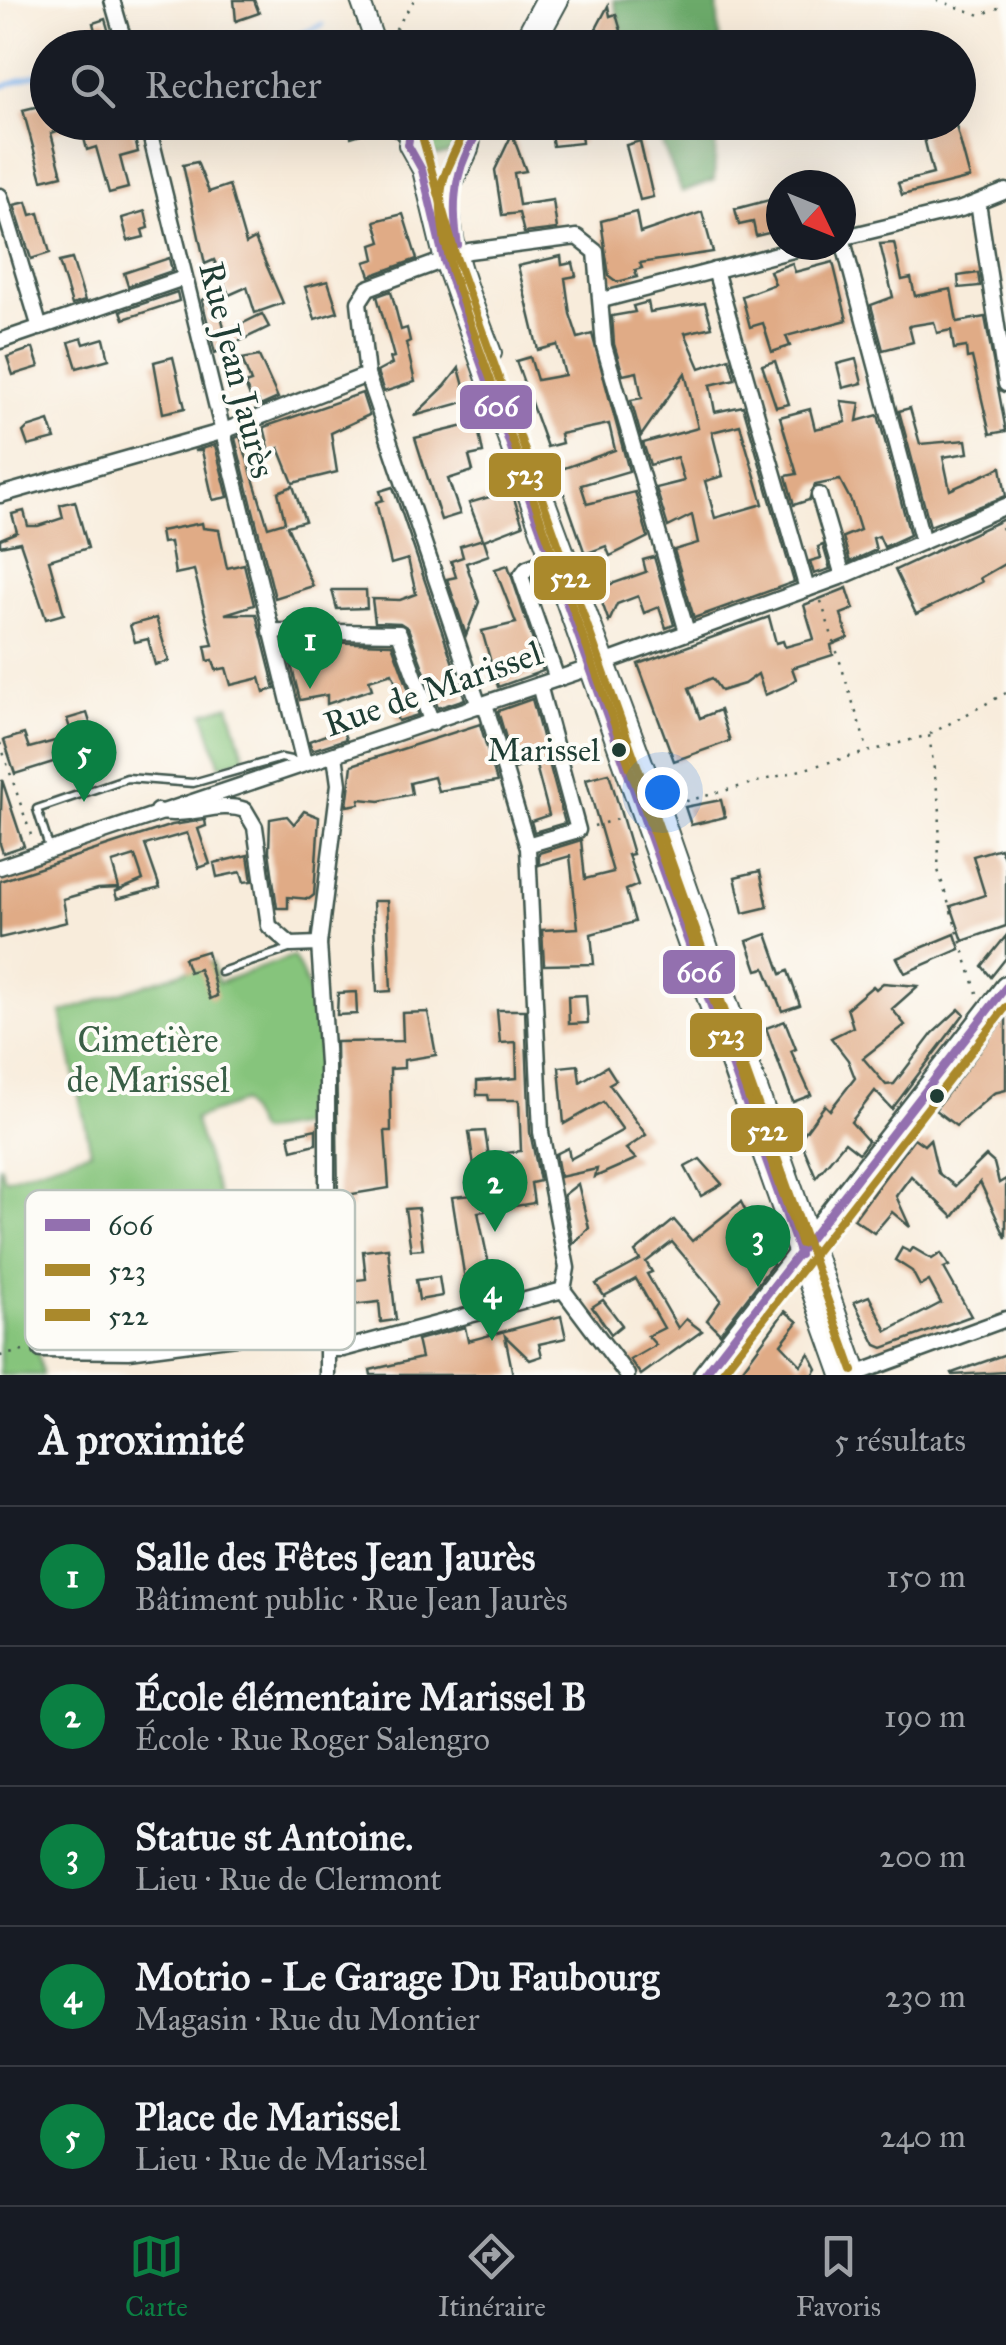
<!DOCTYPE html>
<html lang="fr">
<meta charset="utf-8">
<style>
body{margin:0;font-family:"IM FELL Great Primer",serif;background:#20242c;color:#f1f3f6}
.compass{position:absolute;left:766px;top:170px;width:90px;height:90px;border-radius:50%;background:#171b24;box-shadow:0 10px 40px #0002;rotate:133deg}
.you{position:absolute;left:662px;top:792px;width:35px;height:35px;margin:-25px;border:8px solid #fff;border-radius:50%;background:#1a73e8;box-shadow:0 0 0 15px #1a73e833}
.badge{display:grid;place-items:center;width:65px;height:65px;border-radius:50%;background:#0b8043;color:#fff;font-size:32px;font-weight:700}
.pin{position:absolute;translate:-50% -82px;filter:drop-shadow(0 2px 5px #0008)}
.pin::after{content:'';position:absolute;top:52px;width:35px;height:30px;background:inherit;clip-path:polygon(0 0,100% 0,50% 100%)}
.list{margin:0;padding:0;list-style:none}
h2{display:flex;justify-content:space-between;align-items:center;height:130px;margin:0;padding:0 40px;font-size:42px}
h2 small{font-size:32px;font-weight:400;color:#9ea1a6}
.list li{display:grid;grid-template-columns:65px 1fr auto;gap:30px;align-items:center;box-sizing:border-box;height:140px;padding:0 40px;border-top:2px solid #363941}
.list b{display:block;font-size:38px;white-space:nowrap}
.list p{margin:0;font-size:32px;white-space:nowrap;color:#9ea1a6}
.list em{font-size:32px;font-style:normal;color:#9ea1a6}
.icon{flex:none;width:55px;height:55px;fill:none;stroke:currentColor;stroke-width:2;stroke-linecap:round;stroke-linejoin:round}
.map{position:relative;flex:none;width:1006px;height:1375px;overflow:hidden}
.search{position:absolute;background:#171b24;box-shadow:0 10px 40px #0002;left:30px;right:30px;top:30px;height:110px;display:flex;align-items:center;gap:25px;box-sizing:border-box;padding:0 35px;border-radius:55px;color:#9ea1a6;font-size:38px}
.sheet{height:830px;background:#171b24}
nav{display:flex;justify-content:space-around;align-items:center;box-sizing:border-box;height:140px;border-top:2px solid #363941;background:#171b24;font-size:28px;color:#9ea1a6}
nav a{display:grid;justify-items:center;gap:5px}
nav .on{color:#0b8043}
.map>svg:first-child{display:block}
</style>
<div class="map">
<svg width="1006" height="1375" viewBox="0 0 1006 1375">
<rect width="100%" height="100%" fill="#fdfcf7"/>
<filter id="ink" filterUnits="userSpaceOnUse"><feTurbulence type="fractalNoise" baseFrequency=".01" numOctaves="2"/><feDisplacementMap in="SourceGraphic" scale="20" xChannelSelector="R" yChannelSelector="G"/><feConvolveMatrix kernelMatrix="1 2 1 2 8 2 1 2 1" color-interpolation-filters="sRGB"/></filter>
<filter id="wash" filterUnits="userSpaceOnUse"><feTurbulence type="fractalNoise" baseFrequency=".0048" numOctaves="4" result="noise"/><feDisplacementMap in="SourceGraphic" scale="40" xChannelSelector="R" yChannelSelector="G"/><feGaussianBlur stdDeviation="2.25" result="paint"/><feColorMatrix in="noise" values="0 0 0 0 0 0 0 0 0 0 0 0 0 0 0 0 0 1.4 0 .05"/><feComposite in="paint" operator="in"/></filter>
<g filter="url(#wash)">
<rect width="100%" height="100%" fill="#f8ecdb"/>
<g fill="#86c47b" stroke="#528058" stroke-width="2.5">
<circle cx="440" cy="139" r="16"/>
<path d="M229 705 245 758 220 766 204 713Z"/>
<path d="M293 956C322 1004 325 1068 317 1123L259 1132 242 1102 194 1119 221 1202 121 1234 146 1308 35 1340 43 1375H0V1165L5 1179 91 1151 61 1013 212 962 218 983Z"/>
</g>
<g fill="#6caa6b" stroke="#467450" stroke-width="2.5">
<path d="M613 0H717L720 47H627Z"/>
<path d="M653 123H717L714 180 682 192Z"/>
</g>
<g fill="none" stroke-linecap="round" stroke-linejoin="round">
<g stroke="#7fb5ee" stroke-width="5">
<path d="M269 48 322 25"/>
<path d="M0 87 48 70"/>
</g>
</g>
<g id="blocks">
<g fill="#e0ab86" fill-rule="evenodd">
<path d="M234 0H254L259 13 236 21Z"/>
<path d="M608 6 610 16 616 14 624 41 613 48H586Z"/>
<path d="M105 19 112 43 99 46 93 23Z"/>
<path d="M43 105 48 122 76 125 51 133 62 175 42 180 23 110Z"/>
<path d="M80 122H131L138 152 120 157 128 188 109 193 96 147 87 150Z"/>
<path d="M345 122H372L377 129 351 137Z"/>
<path d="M549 122H580L582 143 553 146Z"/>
<path d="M920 122H955L970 178 902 195 898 183 933 174Z"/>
<path d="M512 134 526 171 514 173 519 205 553 200 557 229 524 233 519 213 502 215 495 170Z"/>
<path d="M640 141 653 197 640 200 626 145Z"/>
<path d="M197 162 209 192 229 185 246 244 255 239 283 303 255 313 247 287 229 295 214 260 205 264 183 165Z"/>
<path d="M781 197V230L756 236 753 222 739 225 735 209Z"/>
<path d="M27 202 31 215 39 213 50 253 31 259 14 205Z"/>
<path d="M145 211 149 228 142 230 144 237 128 241 122 218Z"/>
<path d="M636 212 640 233 702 212 713 252 640 263 642 268 635 270 637 277 617 282 609 276 601 221Z"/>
<path d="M403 214 417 259 370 276 365 262 375 259 372 245 381 242 375 221Z"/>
<path d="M894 243 902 280 911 278 915 296 951 289 957 322 985 317 1006 431 990 434 972 357 967 358 966 347 954 349 951 330 937 333 934 322 909 326 913 342 883 350 871 305 893 297 880 244Z"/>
<path d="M561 256 562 265 573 263 576 276 565 278 570 314 578 338 592 334 629 471 581 485 587 504 635 492 648 537 610 556 606 546 585 554 556 471 615 450 609 424 560 434 562 443 547 447 516 361 530 357 537 380 565 375 557 345 538 350 518 266Z"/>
<path d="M169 258 172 271 128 286 124 273Z"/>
<path d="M72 259 85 301 72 305 59 262Z"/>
<path d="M833 262 847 320 786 336 790 346 772 352 763 323 750 327 742 296 775 284 770 271 792 263 795 272Z"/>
<path d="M978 273 980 286 959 288 958 276Z"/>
<path d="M328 281 338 312 315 319 305 287Z"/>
<path d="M391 291 401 330 407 328 410 341 406 343 415 382 384 392 377 372 392 364 390 358 394 357 377 296Z"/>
<path d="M177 292 179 301 124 319 121 311Z"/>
<path d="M216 294 225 332 262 314 269 327 215 353 202 300Z"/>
<path d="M648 302 650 312 705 303 712 327 685 333 700 368 729 358 735 379 710 385 715 412 743 406 794 582 694 618 674 550 698 543 692 515 668 527 656 488 684 481 677 457 650 465 643 443 698 428 685 373 641 436 631 400 642 398 637 372 623 375 614 344 612 316 635 312 633 306ZM740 425 763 504 715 518 705 481 723 476 712 432Z"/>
<path d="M82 338 84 344 104 338 109 359 77 368 69 342Z"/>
<path d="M33 348 39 367 13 375 7 357Z"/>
<path d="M259 356 278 398 260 406 258 400 252 402 245 384 251 382 242 359Z"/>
<path d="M173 357 185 408 163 413 154 362Z"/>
<path d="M856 359 862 383 843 388 837 364Z"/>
<path d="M775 361 789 404 776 407 762 365Z"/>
<path d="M459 368 468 401 414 416 445 386Z"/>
<path d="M362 393 369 415 331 433 337 472 293 483 279 448 270 452 264 427Z"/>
<path d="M841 401 860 403 857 421 878 415 910 535 884 547 879 536 873 538 876 550 850 562 843 537 860 530 851 501 840 480 815 485 809 500 794 505 786 476 797 474 780 417 810 409 815 429 846 422Z"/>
<path d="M910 408 920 444 966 440 968 453 943 457 950 490 1001 467 1006 496 930 526 899 411Z"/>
<path d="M49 421 55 439 28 446 23 432 27 428Z"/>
<path d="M477 423 483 453 469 456 473 471 448 479 460 514 441 520 415 438Z"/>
<path d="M240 436 268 527 285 522 278 492 293 486 305 521 287 526 313 586 275 598 235 438Z"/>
<path d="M215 445 228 497 213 500 202 451H194Z"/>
<path d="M507 478 523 525 484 540 489 555 466 563 479 602 466 635 447 579 456 577 451 561 463 557 460 546 483 539 469 503 493 496 489 484Z"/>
<path d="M393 487 465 699 438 708 408 628 400 623 375 622 372 599 400 600 416 594 408 559 391 564 376 502 383 500 380 491Z"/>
<path d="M75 501 88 548 49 560 64 614 46 619 20 542 0 546V539L17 532 12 514 24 511 28 526H38L63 518 60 505Z"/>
<path d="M1006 518V563L980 578 982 582 916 614 895 570Z"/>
<path d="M202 523 203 528 219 530 227 568 244 564 254 605 225 614H256L275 689 264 692 260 678 231 685 226 668 216 670 213 660 208 661 205 646 213 645 194 570 175 574 170 542 162 543 160 531Z"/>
<path d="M823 545 830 569 814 574 810 561 821 558 818 547Z"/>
<path d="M654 557 674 625 666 628 659 607 644 613 638 596 617 604 609 622 597 589 646 572 643 560Z"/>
<path d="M508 565 543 671 498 687 482 631 516 623 495 569Z"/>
<path d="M847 588 854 609 841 614 848 638 831 645 833 655 792 668 796 679 786 686 765 695 758 674 744 684 721 691 712 678 689 688 700 718 720 710 730 741 674 761 638 664 769 617 776 643 783 641 785 647 814 639 804 605Z"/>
<path d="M332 590H366L367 608 337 609Z"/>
<path d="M156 618 169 661 155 665 148 639 135 642 130 625Z"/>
<path d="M319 642 392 644 418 715 398 721 394 710 406 706 392 673 369 680 372 689 327 704V695L300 700 291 664 319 657Z"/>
<path d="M532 699 565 823 534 832 531 821 549 815 535 762 515 769 498 711Z"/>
<path d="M87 713 98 748 15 774 4 740 24 734 29 748 66 738 72 735 67 719Z"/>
<path d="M480 724 497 782 438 791 434 777 410 783 412 794 380 801 360 799 359 804 347 806 352 765Z"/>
<path d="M342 729 346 739 312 750 309 741Z"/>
<path d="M609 773 633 854 628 855 638 885 626 890 635 922 591 934 594 964 544 965 542 930 578 928 570 856 539 865V853L581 840 585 879 613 872 586 779Z"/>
<path d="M2 780 24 846 3 853 0 844Z"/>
<path d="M721 800 725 817 691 825 685 807Z"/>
<path d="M304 811 319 817 314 895 309 899 288 897V908H277L269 851 270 819 287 816 294 824Z"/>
<path d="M205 820 206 826 198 829 210 864 199 868 187 833 145 845 160 888 117 899 115 892 143 880 135 856 112 863 119 888 98 889 63 899 67 922 0 938V881L172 825Z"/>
<path d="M1000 848 1006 863V926L963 941 951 906 985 895 973 856Z"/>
<path d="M248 855 252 881 244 882 241 872 217 877 214 863Z"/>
<path d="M760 871 768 907 743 913 735 877Z"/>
<path d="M373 901H387L391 991 377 992Z"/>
<path d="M767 934 781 974 788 971 800 1005 782 1011 765 968 757 970 747 941Z"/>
<path d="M955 934 960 949 905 973 897 958Z"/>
<path d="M1006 936V958L991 977 982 966Z"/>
<path d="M207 951 217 996 210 999 199 969 189 972 184 958Z"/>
<path d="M883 983 918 986 892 1009 905 1025 863 1058 886 1085 894 1084 933 1033 959 1009 964 1014 892 1109 875 1091 851 1122 868 1141 859 1153 845 1142 816 1177 800 1139 825 1105 830 1110 855 1078 848 1060 831 1038 853 1027 847 1008 873 986 876 989Z"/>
<path d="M356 992 357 1014 337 1015 338 993Z"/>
<path d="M586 995 588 1023 569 1024 568 996Z"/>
<path d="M497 1010H525L530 1132 540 1181 531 1183 534 1203 478 1212 495 1294 468 1299 452 1197 506 1192 499 1154 521 1151 519 1100H489L488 1095H477V1081L517 1078 516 1042 500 1043Z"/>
<path d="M428 1012 436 1055 404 1060V1068L390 1069 391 1131H385L389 1188 352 1194V1209H338L336 1042 403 1041 402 1013Z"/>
<path d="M1006 1017V1090L994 1093 956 1126 935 1110Z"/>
<path d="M785 1021 796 1049 791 1051 811 1095 793 1102 766 1028Z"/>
<path d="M578 1065 580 1082 607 1066 616 1080 609 1084 646 1135 626 1149 636 1159 595 1177 597 1169 560 1177 556 1154 568 1148 570 1159 623 1130 603 1102 564 1124 559 1067Z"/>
<path d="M316 1129V1144L292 1150 289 1135Z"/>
<path d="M485 1131 490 1164 474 1166 469 1132Z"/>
<path d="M914 1138 924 1145 930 1139 938 1173 955 1186 986 1156 994 1163 999 1183 1006 1179V1238L980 1182 953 1217 911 1176 896 1196 910 1227 892 1212 874 1233 854 1219Z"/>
<path d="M700 1159 722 1184 701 1196 685 1167Z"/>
<path d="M578 1184 589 1228 573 1244 564 1195Z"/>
<path d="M741 1202 773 1264 720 1333 707 1320 721 1300 672 1242 646 1262 652 1272 647 1274 678 1328 686 1319 702 1331 641 1375 630 1360 656 1345 648 1336 664 1328 636 1279 604 1296 596 1284 640 1260 635 1252 674 1220 692 1241Z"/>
<path d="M418 1208 423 1249 411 1250 405 1209Z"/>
<path d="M388 1248 396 1320 381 1322 379 1302 351 1305 352 1319 338 1320V1282L366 1279 363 1251Z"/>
<path d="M902 1248 910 1252 913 1248 932 1259 941 1253 949 1266 944 1268 971 1316 883 1348 876 1345 854 1302 869 1296 887 1331 941 1303 929 1281 920 1286 912 1271 895 1260Z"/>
<path d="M439 1277 442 1296 419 1300 416 1280Z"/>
<path d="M603 1300 622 1325 611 1334 592 1307Z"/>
<path d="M785 1311 798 1322 781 1344 801 1365 809 1353 817 1369 813 1375H738Z"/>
<path d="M561 1316 566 1338 539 1344 542 1356 530 1360 505 1336 513 1375H371L370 1370 421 1358 417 1340 465 1327 468 1341Z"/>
<path d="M1006 1354V1372L953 1375 952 1373Z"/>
</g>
</g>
</g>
<g filter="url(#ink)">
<use href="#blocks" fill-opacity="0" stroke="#40574d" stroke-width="2.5"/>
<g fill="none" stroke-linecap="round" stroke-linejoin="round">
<defs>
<g id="service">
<path d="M379 122 407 139"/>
<path d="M49 847 37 809 127 778 193 783 281 758 300 762"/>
<path d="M221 972 292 948"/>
</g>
<g id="minor">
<path d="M112 0 126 48"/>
<path d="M147 122 304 763"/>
<path d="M0 196 40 328"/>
<path d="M978 203 1006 384"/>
<path d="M842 237 923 542"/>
<path d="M841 238 961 209 1006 191"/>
<path d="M715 270 807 589"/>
<path d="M602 300 812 245"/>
<path d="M0 341 184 278"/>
<path d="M367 375 479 706"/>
<path d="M0 495 221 432 367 375 359 302 368 288 469 251 577 237 596 252 604 346 687 632"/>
<path d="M819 495 843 576"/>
<path d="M270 631 399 633 432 723"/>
<path d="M557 679 521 576 527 568 559 556"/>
<path d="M485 704 528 848 541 1132 567 1268 563 1290 627 1375"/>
<path d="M157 811C186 819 218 800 245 810L255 827 269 926 291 945 319 944"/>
<path d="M527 845 578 830 539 685"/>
<path d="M0 867 607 662 843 576 1006 506"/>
<path d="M327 1349H343L563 1290"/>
<path d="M41 1350 129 1351 327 1325"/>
<path d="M716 1361 728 1375"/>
<path d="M327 1375V1063L319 944 339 784 335 755"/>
<path d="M853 1375 1006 1319"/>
</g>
<g id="tertiary">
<path d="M360 0 377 48"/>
<path d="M519 48 545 0"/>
<path d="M533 48 559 0"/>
<path d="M412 122 408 145 422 170 444 261 841 1375"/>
<path d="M468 122C480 151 453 167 451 195 447 246 475 306 492 353"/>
<path d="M540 486 660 808 858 1375"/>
</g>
<path id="secondary" d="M704 1375 1006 987"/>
</defs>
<use href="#service" stroke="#40574d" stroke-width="11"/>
<use href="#minor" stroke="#40574d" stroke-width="19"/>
<use href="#tertiary" stroke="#40574d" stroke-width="22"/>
<use href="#secondary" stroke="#40574d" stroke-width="25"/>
<g stroke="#40574d" stroke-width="2.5" stroke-dasharray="2.5 8" stroke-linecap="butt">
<path d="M937 0 980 15 1006 5"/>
<path d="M390 38 414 0"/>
<path d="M1001 527 1006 539"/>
<path d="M821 601 868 751"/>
<path d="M930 734 1006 693"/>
<path d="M0 743 33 841"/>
<path d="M676 804 929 735 940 811 938 870 977 993"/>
<path d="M594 826 624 817"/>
<path d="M0 1356 28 1350"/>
</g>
<use href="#service" stroke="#fff" stroke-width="6"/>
<use href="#minor" stroke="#fff" stroke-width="14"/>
<use href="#tertiary" stroke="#fff" stroke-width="18"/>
<use href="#secondary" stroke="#fff" stroke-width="20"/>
<defs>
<g id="bus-1">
<path d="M412 122 408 145 422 170 444 261 800 1255"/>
<path d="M458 245C450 198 456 161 485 122"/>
<path d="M704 1375 1006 987"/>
</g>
<g id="bus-2">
<path d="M470 122C433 187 436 201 452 272L801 1244"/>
<path d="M720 1375 1006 1007"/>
</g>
<g id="bus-3">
<path d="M418 122 456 257 853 1371"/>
<path d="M445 244 440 186 459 144 456 124"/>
</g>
</defs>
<use href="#bus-1" stroke="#fdfcf7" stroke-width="15"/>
<use href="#bus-2" stroke="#fdfcf7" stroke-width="15"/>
<use href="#bus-3" stroke="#fdfcf7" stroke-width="15"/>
<use href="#bus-1" stroke="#9370af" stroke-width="8"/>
<use href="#bus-2" stroke="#aa892c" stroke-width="8"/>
<use href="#bus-3" stroke="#aa892c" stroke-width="8"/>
</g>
</g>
<g fill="#1f3d34" stroke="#fdfcf7" stroke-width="4">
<circle cx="619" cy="750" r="9"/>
<circle cx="937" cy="1096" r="9"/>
</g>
<g text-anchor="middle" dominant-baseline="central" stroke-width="8" stroke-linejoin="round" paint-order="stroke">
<g font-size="32" fill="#1f3d34" stroke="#fdfcf7" text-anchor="end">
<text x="600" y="750">Marissel</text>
</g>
<g font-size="35" fill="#1f3d34" stroke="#fdfcf7">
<text transform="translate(237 370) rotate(76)">Rue Jean Jaurès</text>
<text transform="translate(433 689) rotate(-19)">Rue de Marissel</text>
</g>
<g font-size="35" fill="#395f46" stroke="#fdfcf7">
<text x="148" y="1040">Cimetière<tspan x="148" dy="40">de Marissel</tspan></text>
</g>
</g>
<rect x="25" y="1190" width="330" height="160" rx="15" fill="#fdfcf7" stroke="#bac3bc" stroke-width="2.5"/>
<rect x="45" y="1219" width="45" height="12" fill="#9370af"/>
<rect x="45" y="1264" width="45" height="12" fill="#aa892c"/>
<rect x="45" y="1309" width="45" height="12" fill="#aa892c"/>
<g font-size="28" fill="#1f3d34">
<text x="108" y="1235">606</text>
<text x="108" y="1280">523</text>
<text x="108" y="1325">522</text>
</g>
<g stroke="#fdfcf7" stroke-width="4">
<rect x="458" y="383" width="76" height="48" rx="10" fill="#9370af"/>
<rect x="487" y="451" width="76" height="48" rx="10" fill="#aa892c"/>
<rect x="532" y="554" width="76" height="48" rx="10" fill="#aa892c"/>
<rect x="661" y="948" width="76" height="48" rx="10" fill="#9370af"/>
<rect x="688" y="1011" width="76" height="48" rx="10" fill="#aa892c"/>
<rect x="729" y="1106" width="76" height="48" rx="10" fill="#aa892c"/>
</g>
<g font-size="28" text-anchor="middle" font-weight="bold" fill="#fff">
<text x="496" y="416">606</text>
<text x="525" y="484">523</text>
<text x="570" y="587">522</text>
<text x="699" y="982">606</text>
<text x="726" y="1044">523</text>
<text x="767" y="1140">522</text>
</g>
</svg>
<svg class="compass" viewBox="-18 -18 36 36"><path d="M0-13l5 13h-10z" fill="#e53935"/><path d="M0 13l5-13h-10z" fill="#9ea1a6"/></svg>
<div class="you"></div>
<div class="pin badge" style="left:310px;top:689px">1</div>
<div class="pin badge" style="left:495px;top:1232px">2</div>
<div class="pin badge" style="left:758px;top:1287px">3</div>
<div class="pin badge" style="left:492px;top:1341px">4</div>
<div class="pin badge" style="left:84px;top:802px">5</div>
<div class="search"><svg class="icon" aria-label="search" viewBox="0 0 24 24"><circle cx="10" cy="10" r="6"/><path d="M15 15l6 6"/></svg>Rechercher</div>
</div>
<section class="sheet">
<h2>À proximité<small>5 résultats</small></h2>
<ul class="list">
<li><span class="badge">1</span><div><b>Salle des Fêtes Jean Jaurès</b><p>Bâtiment public · Rue Jean Jaurès</p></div><em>150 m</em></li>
<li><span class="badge">2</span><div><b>École élémentaire Marissel B</b><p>École · Rue Roger Salengro</p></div><em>190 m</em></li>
<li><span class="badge">3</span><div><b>Statue st Antoine.</b><p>Lieu · Rue de Clermont</p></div><em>200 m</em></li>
<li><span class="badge">4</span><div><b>Motrio - Le Garage Du Faubourg</b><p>Magasin · Rue du Montier</p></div><em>230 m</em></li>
<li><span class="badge">5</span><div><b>Place de Marissel</b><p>Lieu · Rue de Marissel</p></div><em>240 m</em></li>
</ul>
</section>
<nav>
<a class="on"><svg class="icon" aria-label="map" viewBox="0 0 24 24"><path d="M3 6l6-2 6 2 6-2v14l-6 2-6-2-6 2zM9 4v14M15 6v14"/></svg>Carte</a>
<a><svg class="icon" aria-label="directions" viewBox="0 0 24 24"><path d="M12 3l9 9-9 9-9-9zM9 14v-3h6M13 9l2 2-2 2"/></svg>Itinéraire</a>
<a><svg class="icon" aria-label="saved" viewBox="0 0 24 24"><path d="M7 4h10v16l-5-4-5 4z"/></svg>Favoris</a>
</nav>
